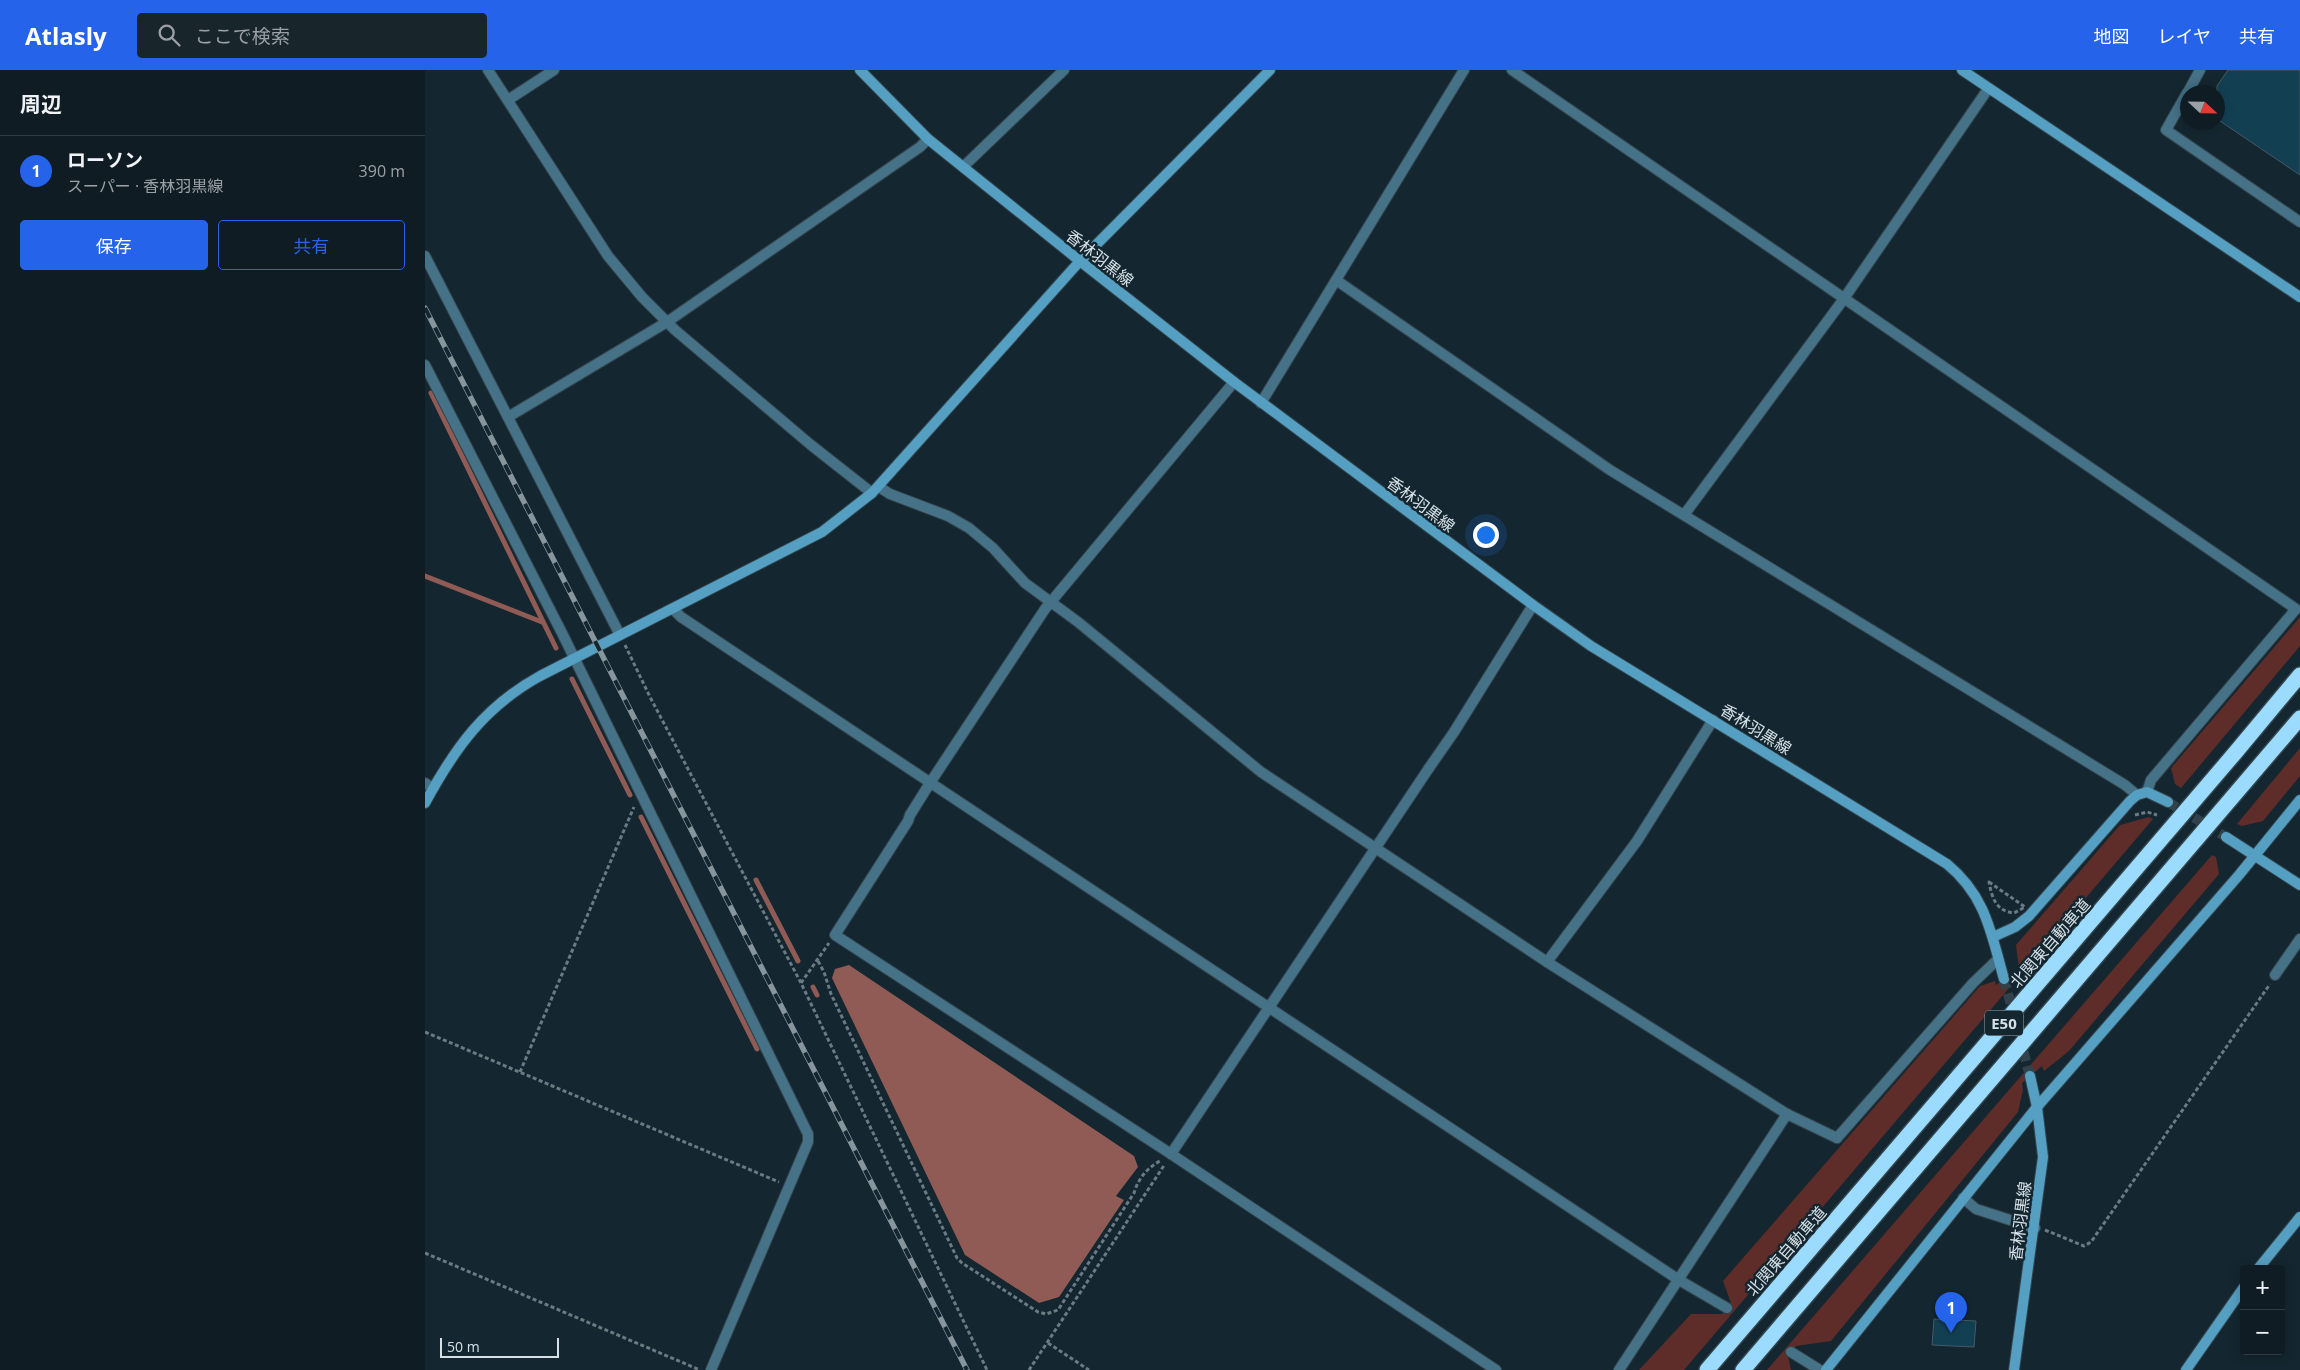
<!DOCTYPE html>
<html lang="ja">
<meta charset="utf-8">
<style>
body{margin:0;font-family:"Open Sans","Noto Sans JP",sans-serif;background:#18252b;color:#f1f3f6}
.controls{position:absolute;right:15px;bottom:15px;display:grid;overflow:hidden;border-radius:5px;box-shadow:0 2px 12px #0003}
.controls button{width:45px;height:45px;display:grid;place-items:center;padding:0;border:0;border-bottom:1px solid #2f3a41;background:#0f1c23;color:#f1f3f6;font:25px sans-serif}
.compass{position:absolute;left:1755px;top:15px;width:45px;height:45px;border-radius:50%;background:#0f1c23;box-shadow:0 2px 12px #0003;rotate:112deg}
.scale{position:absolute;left:15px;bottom:12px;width:119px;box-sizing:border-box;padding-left:5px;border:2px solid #d6e1e7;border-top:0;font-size:14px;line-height:18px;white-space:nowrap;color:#d6e1e7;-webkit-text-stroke:4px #14262f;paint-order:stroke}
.you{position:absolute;left:1060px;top:464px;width:18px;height:18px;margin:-12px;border:4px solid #fff;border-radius:50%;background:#1a73e8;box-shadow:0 0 0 8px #1a73e833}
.badge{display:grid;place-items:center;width:32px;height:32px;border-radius:50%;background:#2563eb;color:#fff;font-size:16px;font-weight:700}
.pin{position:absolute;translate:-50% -41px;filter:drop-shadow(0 1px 2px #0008)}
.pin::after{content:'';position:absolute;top:26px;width:18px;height:15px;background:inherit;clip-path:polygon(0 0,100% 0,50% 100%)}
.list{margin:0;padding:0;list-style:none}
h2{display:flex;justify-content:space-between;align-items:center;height:65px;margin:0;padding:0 20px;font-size:21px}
h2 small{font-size:16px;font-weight:400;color:#9ba1a6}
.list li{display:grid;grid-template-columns:32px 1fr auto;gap:15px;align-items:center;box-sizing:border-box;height:70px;padding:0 20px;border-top:1px solid #2f3a41}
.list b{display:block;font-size:19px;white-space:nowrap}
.list p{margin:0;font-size:16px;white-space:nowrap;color:#9ba1a6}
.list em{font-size:16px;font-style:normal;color:#9ba1a6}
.actions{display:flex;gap:10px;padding:15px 20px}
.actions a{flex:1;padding:11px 0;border:1px solid #2563eb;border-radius:5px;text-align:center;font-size:18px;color:#2563eb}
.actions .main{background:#2563eb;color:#fff}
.icon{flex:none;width:28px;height:28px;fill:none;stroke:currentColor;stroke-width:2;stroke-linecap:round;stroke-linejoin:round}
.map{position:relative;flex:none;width:1875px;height:1300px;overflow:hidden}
header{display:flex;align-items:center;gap:30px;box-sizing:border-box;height:70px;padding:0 25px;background:#2563eb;color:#fff}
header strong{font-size:24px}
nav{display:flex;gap:28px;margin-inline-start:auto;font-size:18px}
.search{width:350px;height:45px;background:#18252b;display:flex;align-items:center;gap:12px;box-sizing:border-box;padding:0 18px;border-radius:5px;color:#9ba1a6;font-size:19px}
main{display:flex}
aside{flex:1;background:#0f1c23}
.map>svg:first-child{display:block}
</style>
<header>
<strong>Atlasly</strong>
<div class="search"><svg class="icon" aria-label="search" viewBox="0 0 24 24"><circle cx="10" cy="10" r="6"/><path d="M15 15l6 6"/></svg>ここで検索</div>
<nav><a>地図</a><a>レイヤ</a><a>共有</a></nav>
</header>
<main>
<aside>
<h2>周辺<small></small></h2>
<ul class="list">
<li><span class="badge">1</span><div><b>ローソン</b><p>スーパー · 香林羽黒線</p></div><em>390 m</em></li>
</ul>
<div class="actions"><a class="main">保存</a><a>共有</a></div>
</aside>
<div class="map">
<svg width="1875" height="1300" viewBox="0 0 1875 1300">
<rect width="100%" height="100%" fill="#14262f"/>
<g fill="#5e2d29">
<path d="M1875 547V576L1756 718 1750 714 1746 698Z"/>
<path d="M1875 678V706L1838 751 1817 756 1812 754Z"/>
<path d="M1724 747 1728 749 1259 1300H1214L1266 1244H1297L1306 1233 1298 1211 1555 916 1570 911 1571 915 1594 899 1591 875 1695 755Z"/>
<path d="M1787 785 1791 787 1794 804 1644 981 1619 1001 1617 996 1597 1013 1598 1020 1593 1042 1406 1271 1371 1276 1363 1286 1366 1300H1342Z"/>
</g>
<path fill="#915b55" d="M424 895 709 1086 713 1097 691 1126 699 1130 634 1227 614 1233 540 1185 407 908 410 899Z"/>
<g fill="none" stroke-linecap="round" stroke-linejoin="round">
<g stroke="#915b55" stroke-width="5">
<path d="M6 323 131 578"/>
<path d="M0 506 117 552"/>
<path d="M147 609 205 725"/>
<path d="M216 747 332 979"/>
<path d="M331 810 373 891"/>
<path d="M388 917 392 925"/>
</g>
</g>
<g fill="#133f53" stroke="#465a64">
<path d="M1803 0H1875V105L1792 49V16Z"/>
<path d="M1509 1249 1551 1251 1549 1277 1507 1275Z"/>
</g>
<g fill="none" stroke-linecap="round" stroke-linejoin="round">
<g stroke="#31424b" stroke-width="10" stroke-dasharray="10 5" stroke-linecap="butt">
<path d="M1743 732 1801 767"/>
<path d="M1579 909 1605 1006"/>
</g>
<defs>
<g id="lane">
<path d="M63 0 183 186 217 227 250 260 386 375 447 423"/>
<path d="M1039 0 911 210 1185 400 1700 715 1712 725"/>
<path d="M1763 22 1775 0"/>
<path d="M1762 23 1741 60 1875 152"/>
<path d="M83 30 129 0"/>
<path d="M538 97 639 0"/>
<path d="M0 186 195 565"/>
<path d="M809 312 620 539 505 713 485 745 483 751 410 865 746 1084 1071 1300"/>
<path d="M83 347 242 252 495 77 503 69"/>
<path d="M454 417 465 424 523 446 544 458 568 478 600 513 653 552 836 702 1122 892 1362 1044 1412 1068"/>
<path d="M248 539 256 547 1254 1210 1302 1238"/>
<path d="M0 713 8 718"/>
<path d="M1122 892 1212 771 1288 650"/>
<path d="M1850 905 1875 869"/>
<path d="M746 1084 1004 698"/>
<path d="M1538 1128 1551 1139 1610 1158"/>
<path d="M1366 1282 1395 1300"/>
<path d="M1194 1300 1362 1044"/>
</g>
<g id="street">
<path d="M1087 0 1871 539 1726 710 1722 722"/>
<path d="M0 295 138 565 383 1064V1072L286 1300"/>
<path d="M836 333 911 210"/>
<path d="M1259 445 1418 230 1563 19"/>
<path d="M1004 698 1029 662 1108 535"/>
<path d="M1412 1068 1548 913 1573 889"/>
</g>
<g id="secondary">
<path d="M435 0 503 69 655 191 809 312 1108 535 1166 576 1522 794C1561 826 1566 863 1579 909"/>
<path d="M1537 0 1875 227"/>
<path d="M0 733C30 678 59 637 115 606L397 462 447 423 655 191 845 0"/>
<path d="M1801 767 1875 815"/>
<path d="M1568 867 1590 857 1604 846 1705 731 1712 725 1722 722 1743 732"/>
<path d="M1833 1199 1875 1147"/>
<path d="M1401 1300 1612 1037 1814 805 1875 730"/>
<path d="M1589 1300 1618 1087 1612 1037 1605 1006"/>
<path d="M1761 1300 1819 1217"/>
</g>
<g id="highway">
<path d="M1282 1300 1810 683 1875 605"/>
<path d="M1318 1300 1875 648"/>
</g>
</defs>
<use href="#lane" stroke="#33444c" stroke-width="12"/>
<use href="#street" stroke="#33444c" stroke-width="12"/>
<use href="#secondary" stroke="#33444c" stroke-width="12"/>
<use href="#highway" stroke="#33444c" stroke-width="18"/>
<g stroke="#6c7a82" stroke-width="3" stroke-dasharray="4 2.5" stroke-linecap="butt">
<path d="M200 575 225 627 376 913 562 1300"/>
<path d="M1710 745 1722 742 1732 745"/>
<path d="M1564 812 1600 837 1589 843C1571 841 1567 828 1564 812Z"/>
<path d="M393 891 399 902 406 924 532 1188 537 1193 613 1242 621 1244 633 1240 709 1123C713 1109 722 1098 735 1091"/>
<path d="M376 913 404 873"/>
<path d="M0 962 354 1112"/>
<path d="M95 1002 209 737"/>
<path d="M1620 1160 1659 1176 1666 1172 1845 914"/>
<path d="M0 1183 275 1300"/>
<path d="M623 1273 664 1300"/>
<path d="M604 1300 740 1094"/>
</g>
<use href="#lane" stroke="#467288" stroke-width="10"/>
<use href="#street" stroke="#467288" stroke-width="10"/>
<use href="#secondary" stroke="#559fc2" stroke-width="10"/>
<use href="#highway" stroke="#9bdbfd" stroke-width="15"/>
<defs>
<path id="rail" d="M0 238 542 1300"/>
</defs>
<use href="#rail" stroke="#87959d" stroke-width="5.5"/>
<use href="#rail" stroke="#14262f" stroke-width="4" stroke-dasharray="11" stroke-linecap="butt"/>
</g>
<g text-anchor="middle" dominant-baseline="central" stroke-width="5" stroke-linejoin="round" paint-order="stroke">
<rect fill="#14262f" stroke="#9ca9b0" stroke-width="1" x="1560" y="940.5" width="38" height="25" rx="4"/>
<g font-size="15" font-weight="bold" fill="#d6e1e7">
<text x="1579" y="953">E50</text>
</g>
<g font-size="16" fill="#d6e1e7" stroke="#14262f">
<text transform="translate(675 188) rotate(38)">香林羽黒線</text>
<text transform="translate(996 434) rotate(37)">香林羽黒線</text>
<text transform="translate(1331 659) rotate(32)">香林羽黒線</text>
<text transform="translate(1625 873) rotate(-49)">北関東自動車道</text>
<text transform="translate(1595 1151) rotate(-83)">香林羽黒線</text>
<text transform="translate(1361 1181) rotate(-49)">北関東自動車道</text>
</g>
</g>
</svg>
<div class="controls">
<button>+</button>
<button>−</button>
</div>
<svg class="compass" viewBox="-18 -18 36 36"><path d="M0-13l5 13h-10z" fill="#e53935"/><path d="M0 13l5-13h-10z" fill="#9ba1a6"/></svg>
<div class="scale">50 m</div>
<div class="you"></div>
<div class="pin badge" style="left:1526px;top:1263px">1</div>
</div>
</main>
